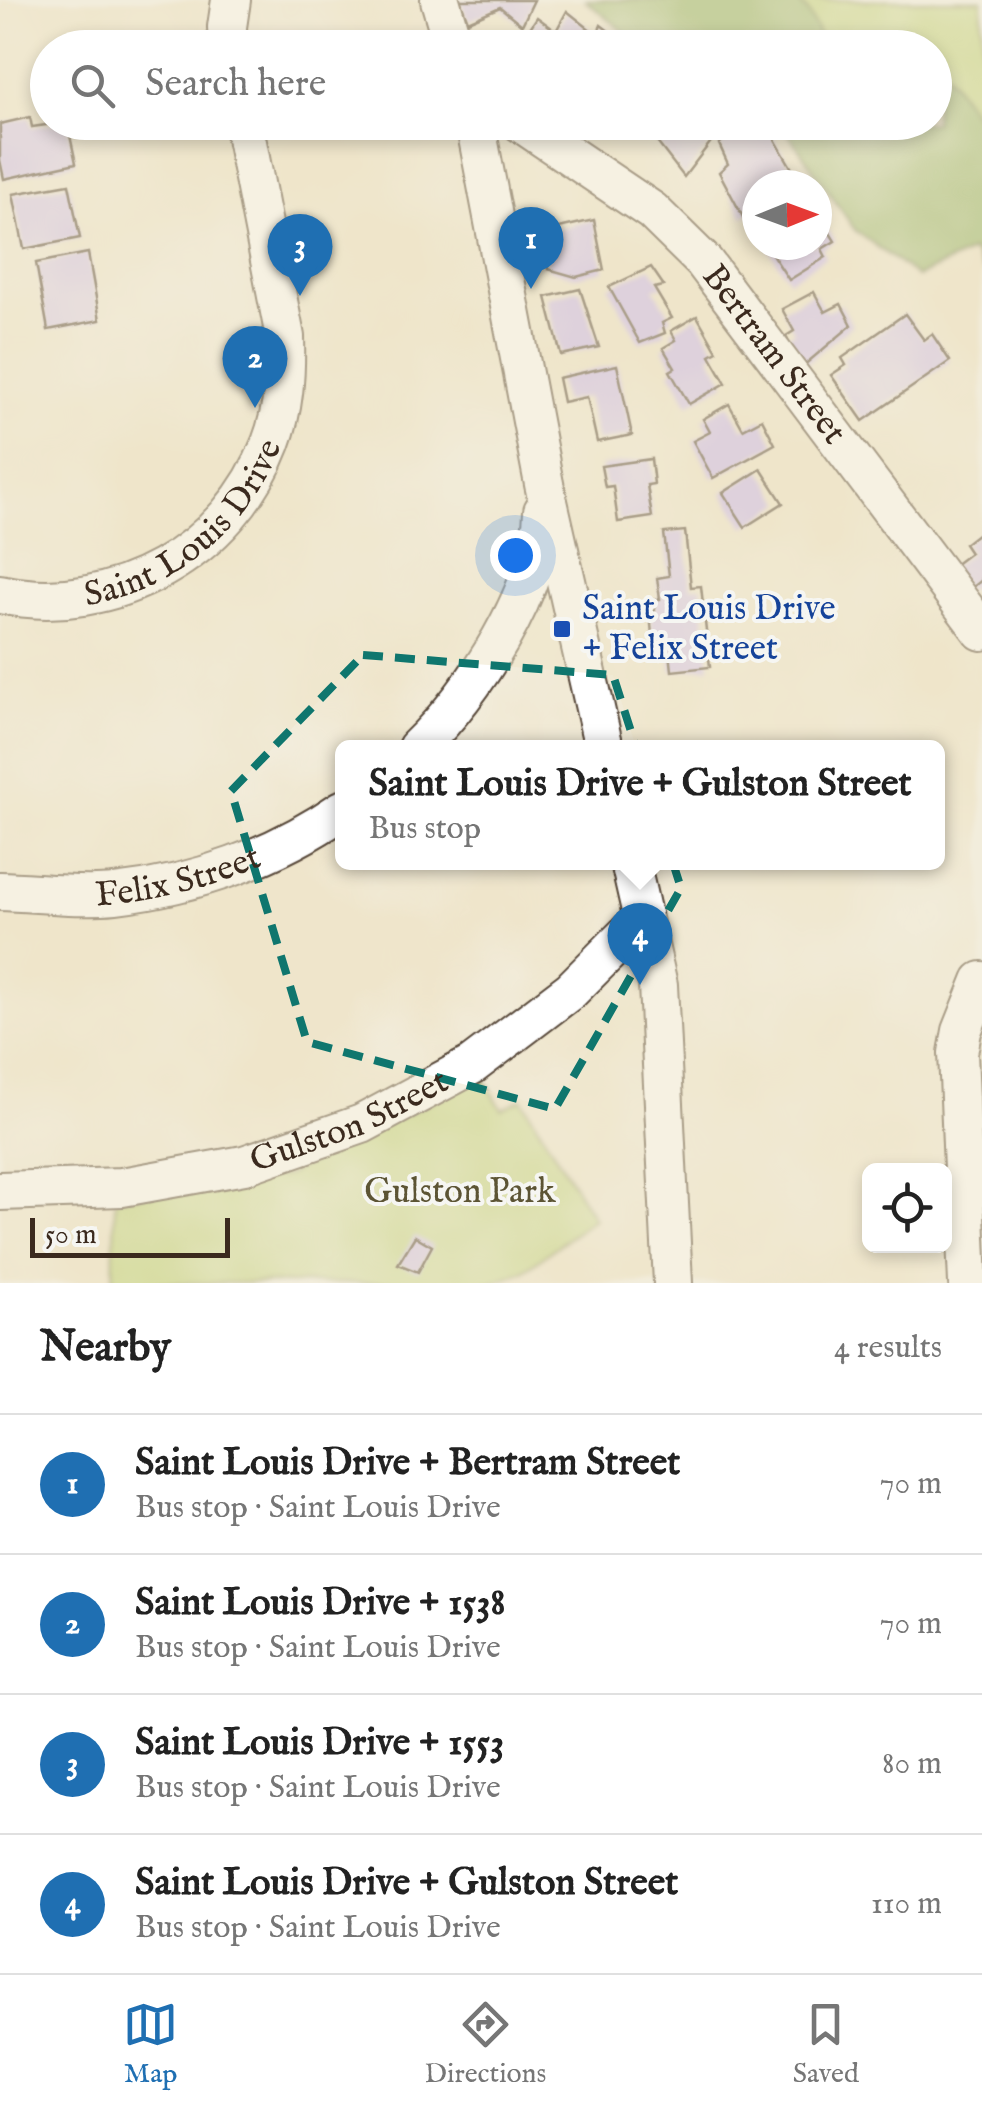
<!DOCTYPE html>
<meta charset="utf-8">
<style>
body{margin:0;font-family:"IM FELL English",serif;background:#f6f6f6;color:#222}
.controls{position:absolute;right:30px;bottom:30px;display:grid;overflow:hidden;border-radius:15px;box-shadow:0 5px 15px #0003}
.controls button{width:90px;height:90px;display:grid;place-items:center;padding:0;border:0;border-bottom:2px solid #e0e0e0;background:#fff;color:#222;font:50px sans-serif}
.compass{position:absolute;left:742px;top:170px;width:90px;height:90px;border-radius:50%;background:#fff;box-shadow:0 5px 15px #0003;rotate:89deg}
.scale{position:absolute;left:30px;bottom:25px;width:200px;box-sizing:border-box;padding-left:10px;border:5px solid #3b2a1e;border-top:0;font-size:28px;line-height:35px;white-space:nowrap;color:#3b2a1e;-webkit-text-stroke:8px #f6f6f2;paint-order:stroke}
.you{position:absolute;left:515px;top:555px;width:35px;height:35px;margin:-25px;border:8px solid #fff;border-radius:50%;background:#1a73e8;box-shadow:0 0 0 15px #1a73e833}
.badge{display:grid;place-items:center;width:65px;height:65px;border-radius:50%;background:#1f6fb2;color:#fff;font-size:32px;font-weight:700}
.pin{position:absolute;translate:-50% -82px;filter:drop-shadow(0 2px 5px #0008)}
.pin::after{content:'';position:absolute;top:52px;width:35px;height:30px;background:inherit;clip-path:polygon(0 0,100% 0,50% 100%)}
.popup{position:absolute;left:335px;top:740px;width:610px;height:130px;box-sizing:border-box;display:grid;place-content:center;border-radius:15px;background:#fff;filter:drop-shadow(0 2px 8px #0005);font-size:32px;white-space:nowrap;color:#767676}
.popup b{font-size:38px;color:#222}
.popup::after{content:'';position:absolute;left:50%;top:100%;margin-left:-20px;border:20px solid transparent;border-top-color:#fff}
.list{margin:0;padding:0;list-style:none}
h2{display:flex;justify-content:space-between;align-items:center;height:130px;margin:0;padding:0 40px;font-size:42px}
h2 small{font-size:32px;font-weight:400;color:#767676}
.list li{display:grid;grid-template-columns:65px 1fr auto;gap:30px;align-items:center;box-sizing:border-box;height:140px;padding:0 40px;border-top:2px solid #e0e0e0}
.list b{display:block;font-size:38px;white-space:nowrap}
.list p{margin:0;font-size:32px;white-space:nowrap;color:#767676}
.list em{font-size:32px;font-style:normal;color:#767676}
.icon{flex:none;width:55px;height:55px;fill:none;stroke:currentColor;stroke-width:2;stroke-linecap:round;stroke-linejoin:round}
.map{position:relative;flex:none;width:982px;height:1283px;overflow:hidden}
.search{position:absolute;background:#fff;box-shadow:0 5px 15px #0003;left:30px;right:30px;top:30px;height:110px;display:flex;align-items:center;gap:25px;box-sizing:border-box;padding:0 35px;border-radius:55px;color:#767676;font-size:38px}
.sheet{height:690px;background:#fff}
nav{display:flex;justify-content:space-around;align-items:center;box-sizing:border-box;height:140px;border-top:2px solid #e0e0e0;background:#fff;font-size:28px;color:#767676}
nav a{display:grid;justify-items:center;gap:5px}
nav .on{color:#1f6fb2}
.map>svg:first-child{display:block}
</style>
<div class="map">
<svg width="982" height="1283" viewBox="0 0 982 1283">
<rect width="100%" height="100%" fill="#f6f6f2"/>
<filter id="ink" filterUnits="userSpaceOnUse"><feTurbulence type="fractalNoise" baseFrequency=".01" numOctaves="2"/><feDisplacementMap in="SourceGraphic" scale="20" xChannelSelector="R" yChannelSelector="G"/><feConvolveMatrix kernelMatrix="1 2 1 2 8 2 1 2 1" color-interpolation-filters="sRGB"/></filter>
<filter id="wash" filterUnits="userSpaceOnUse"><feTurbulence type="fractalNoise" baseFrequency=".0048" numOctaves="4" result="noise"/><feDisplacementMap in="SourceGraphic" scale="40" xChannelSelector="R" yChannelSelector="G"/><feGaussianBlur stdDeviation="2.25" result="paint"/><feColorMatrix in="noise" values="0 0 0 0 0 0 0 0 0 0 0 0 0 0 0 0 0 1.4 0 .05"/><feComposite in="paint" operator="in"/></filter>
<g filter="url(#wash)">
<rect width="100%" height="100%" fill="#efe5cb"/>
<g fill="#bdd377" stroke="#7c7e4a" stroke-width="2.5">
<path d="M797 0H982V124L935 57 934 48 928 47 923 41 887 35 819 36 807 11Z"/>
<path d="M482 1076 502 1109 522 1099 594 1219 522 1272 490 1283H113L115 1199 287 1175Z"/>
</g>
<g fill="#96b568" stroke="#687043" stroke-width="2.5">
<path d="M585 0H797L807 11 820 36 887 35 923 41 928 47H643Z"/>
<path d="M935 57 982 124V269L972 251 917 277 855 230 781 123 934 122Z"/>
</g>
<g id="blocks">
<g fill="#cab8f1">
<path d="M460 0H534L522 25 500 7 468 21Z"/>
<path d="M567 11 597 35 601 25 631 48H517L537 17 556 31Z"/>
<path d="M30 117 32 127 67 122 76 163 4 179 0 160V124Z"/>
<path d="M650 122H726L684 177 646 128Z"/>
<path d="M745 122H765L795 174 782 185H757V206L743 217 719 172 728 164 719 144Z"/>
<path d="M69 184 80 238 24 249 13 194Z"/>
<path d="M594 220 604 270 576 277 548 269 541 232Z"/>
<path d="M822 220 835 241 822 249 826 257 789 280 766 245H817V223Z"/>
<path d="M88 253 100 320 48 330 36 263Z"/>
<path d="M651 267 664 286 654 288 672 318 662 323 665 333 640 343 609 287Z"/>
<path d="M580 289 599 347 561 355 546 297Z"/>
<path d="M814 292 825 312 841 304 852 325 796 372 779 352 789 343 786 336 794 331 782 309Z"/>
<path d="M905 314 924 340 932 334 950 361 863 421 831 375 846 365 842 358Z"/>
<path d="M697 316 717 351 710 355 726 383 689 404 670 371 675 368 663 348 676 340 671 331Z"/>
<path d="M617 365 632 435 597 442 587 397 563 402 558 378Z"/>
<path d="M729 404 743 429 762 419 775 444 713 478 693 441 710 432 703 419Z"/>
<path d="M651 459 654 484 647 485 652 517 618 522 613 486 605 487 601 466Z"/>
<path d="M761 469 783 503 745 527 723 493Z"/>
<path d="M982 530V580L968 591 950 568 970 553 964 544Z"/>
<path d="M685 531 691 587 701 586 710 667 672 671 670 652 662 653 659 634 652 635 650 613 655 610 654 600 660 599 657 578 669 576 664 533Z"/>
<path d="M415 1236 432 1246 418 1272 398 1264Z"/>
</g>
</g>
</g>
<g filter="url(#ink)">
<use href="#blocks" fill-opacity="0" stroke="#564638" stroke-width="2.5"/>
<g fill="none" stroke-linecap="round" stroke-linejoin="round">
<defs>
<g id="minor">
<path d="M440 0 454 48"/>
<path d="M228 48 227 27 231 0"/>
<path d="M475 122 544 484 604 748"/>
<path id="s1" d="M520 122 652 211 704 262 982 631"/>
<path id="s2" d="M0 594C114 618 230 551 271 443 284 409 286 374 285 337L243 122"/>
<path d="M417 748C474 693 541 591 543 511"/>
<path d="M630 862 658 985 673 1283"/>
<path id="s3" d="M0 891C37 892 78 898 115 894 195 885 276 856 342 810"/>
<path id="s4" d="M0 1191 122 1187 244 1165 362 1124 472 1065 571 990 643 918"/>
<path d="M968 1283 958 1053 962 1031 982 981"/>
</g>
</defs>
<use href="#minor" stroke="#564638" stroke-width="42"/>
<use href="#minor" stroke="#fff" stroke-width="38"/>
</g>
</g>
<path d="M0 0H982V1283H0ZM363 655 613 675 681 888 555 1109 307 1042 231 791Z" fill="#efe5cb" fill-opacity=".55" fill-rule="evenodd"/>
<path fill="none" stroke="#0f766e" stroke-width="8" stroke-dasharray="20 12" stroke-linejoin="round" d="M363 655 613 675 681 888 555 1109 307 1042 231 791Z"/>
<rect fill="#1a4fb4" stroke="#f6f6f2" stroke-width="4" x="552" y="619" width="20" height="20" rx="5"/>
<g text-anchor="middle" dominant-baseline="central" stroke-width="8" stroke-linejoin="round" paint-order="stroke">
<g font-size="35" fill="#3b2a1e" stroke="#f6f6f2">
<text stroke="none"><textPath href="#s1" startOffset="348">Bertram Street</textPath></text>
<text stroke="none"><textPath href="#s2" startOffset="212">Saint Louis Drive</textPath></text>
<text stroke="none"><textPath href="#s3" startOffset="180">Felix Street</textPath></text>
<text stroke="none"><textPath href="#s4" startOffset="360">Gulston Street</textPath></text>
</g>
<g font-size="35" fill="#164399" stroke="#f6f6f2" text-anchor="start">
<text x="582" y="609">Saint Louis Drive<tspan x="582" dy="40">+ Felix Street</tspan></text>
</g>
<g font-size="35" fill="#5c5434" stroke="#f6f6f2">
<text x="460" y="1192">Gulston Park</text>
</g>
</g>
</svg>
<div class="controls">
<button><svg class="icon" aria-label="locate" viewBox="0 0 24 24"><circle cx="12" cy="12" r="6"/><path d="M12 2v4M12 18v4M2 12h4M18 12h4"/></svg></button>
</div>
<svg class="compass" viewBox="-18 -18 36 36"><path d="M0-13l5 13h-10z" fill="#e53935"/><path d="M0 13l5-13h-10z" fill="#767676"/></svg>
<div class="scale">50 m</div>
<div class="you"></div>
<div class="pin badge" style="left:531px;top:289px">1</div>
<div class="pin badge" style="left:255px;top:408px">2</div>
<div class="pin badge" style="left:300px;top:296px">3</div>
<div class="pin badge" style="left:640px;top:985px">4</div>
<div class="popup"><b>Saint Louis Drive + Gulston Street</b>Bus stop</div>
<div class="search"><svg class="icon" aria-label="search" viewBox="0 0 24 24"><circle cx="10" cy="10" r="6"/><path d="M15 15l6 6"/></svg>Search here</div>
</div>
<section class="sheet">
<h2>Nearby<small>4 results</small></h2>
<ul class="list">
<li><span class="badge">1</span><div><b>Saint Louis Drive + Bertram Street</b><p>Bus stop · Saint Louis Drive</p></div><em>70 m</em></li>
<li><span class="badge">2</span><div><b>Saint Louis Drive + 1538</b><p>Bus stop · Saint Louis Drive</p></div><em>70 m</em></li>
<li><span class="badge">3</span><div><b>Saint Louis Drive + 1553</b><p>Bus stop · Saint Louis Drive</p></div><em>80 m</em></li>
<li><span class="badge">4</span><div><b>Saint Louis Drive + Gulston Street</b><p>Bus stop · Saint Louis Drive</p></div><em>110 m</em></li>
</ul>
</section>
<nav>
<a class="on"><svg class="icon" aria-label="map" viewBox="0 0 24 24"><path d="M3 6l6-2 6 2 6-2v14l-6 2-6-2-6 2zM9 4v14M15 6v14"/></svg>Map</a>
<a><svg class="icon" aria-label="directions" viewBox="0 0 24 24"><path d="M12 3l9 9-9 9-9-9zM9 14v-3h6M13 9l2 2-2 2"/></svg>Directions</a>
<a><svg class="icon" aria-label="saved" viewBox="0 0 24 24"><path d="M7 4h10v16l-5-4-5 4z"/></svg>Saved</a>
</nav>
